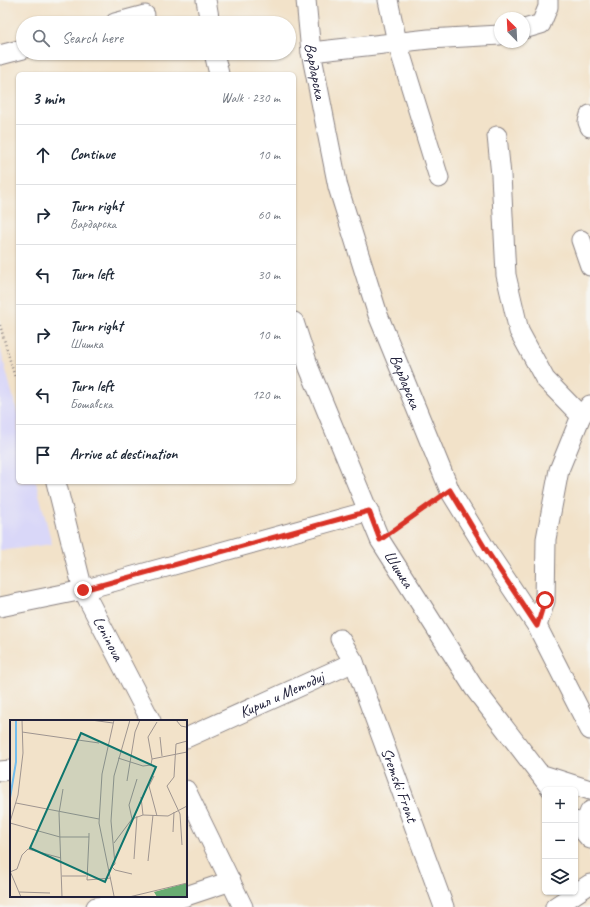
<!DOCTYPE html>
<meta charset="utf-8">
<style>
body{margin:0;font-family:Caveat,sans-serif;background:#f6f6f7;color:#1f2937}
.controls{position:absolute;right:12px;bottom:12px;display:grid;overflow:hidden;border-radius:6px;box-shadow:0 1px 3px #0004}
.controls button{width:36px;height:36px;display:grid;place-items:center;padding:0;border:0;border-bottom:1px solid #e0e1e3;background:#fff;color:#1f2937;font:20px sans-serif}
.compass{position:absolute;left:494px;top:12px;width:36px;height:36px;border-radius:50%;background:#fff;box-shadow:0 1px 3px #0004;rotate:336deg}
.stop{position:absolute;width:12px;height:12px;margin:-9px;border:3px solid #d93025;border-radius:50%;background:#fff}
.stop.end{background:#d93025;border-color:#fff;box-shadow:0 1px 4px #0008}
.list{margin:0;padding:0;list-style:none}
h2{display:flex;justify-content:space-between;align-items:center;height:52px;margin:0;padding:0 16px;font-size:17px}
h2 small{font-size:13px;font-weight:400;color:#747a83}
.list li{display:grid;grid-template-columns:26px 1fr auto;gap:12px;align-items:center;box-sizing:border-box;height:60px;padding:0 16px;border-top:1px solid #e0e1e3}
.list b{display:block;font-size:15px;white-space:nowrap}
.list p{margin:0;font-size:13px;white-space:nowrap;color:#747a83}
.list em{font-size:13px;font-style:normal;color:#747a83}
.icon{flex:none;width:22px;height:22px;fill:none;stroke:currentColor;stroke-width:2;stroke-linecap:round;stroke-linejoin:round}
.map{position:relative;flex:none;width:590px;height:907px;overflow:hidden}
.search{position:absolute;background:#fff;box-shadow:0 1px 3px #0004;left:16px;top:16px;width:280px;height:44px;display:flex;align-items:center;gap:10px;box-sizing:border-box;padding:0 14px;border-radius:22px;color:#747a83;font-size:15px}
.panel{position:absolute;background:#fff;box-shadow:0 1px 3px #0004;left:16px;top:72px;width:280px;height:412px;border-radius:6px}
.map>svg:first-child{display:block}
</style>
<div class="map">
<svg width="590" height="907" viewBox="0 0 590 907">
<rect width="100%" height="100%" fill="#f6f6f2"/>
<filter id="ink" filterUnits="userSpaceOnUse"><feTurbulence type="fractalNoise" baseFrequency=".025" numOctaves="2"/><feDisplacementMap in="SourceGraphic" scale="8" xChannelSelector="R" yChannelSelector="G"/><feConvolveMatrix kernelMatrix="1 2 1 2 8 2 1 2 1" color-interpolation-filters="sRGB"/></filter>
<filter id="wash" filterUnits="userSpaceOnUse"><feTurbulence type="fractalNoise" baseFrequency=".012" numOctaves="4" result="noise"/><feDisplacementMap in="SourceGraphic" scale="16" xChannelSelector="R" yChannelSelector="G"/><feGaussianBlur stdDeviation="0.9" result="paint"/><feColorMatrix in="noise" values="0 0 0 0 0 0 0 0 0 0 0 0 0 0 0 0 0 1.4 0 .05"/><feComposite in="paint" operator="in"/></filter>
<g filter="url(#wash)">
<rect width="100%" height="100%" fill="#f2e2c9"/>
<path fill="#d9d7f8" d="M0 348 18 415V482H36L52 544 0 551Z"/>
</g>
<g filter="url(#ink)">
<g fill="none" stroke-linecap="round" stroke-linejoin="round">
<defs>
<g id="street">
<path d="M206 0 210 23"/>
<path id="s1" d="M306 0 311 52 338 187 378 315 450 491 485 548 537 626 590 730"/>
<path d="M388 0 397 42 439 178"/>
<path d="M115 23 145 15"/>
<path d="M524 29 541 24 548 7V0"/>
<path d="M311 52 429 39 500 35"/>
<path d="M214 53 219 74"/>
<path d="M0 55 23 49"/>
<path d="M590 115 588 122 590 127"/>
<path d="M497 136 501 175 506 275 519 331 545 379 581 416"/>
<path d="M581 240 590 266"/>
<path id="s2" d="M294 322 309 368 380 540 474 688 552 790"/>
<path id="s3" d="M56 482 83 590 151 721"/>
<path d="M0 607 83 590 369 511"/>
<path d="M537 626 545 601 546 539 559 470 581 416 590 405"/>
<path id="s4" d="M354 662 444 907"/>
<path id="s5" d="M186 738 354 662 340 639"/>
<path d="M0 771 11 770"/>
<path d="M540 774 590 790"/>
<path d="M186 790 243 907"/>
<path d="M575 821 590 839"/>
<path d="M582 830 590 811"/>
<path d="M186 896 231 881"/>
<path d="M96 907 180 898 186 896"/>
<path d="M555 907 590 884"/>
</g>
</defs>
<use href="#street" stroke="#8a8282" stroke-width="21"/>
<g stroke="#8a8282" stroke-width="2.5" stroke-dasharray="1 3" stroke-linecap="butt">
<path d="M0 325 15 378"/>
<path d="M395 530 436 500"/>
</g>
<use href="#street" stroke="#fff" stroke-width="19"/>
</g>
</g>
<g fill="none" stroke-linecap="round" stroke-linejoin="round" filter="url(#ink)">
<path stroke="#d93025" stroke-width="5" d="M83 590 369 511 380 540 450 490 485 548 537 626 545 600"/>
</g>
<g text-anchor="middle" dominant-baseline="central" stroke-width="3" stroke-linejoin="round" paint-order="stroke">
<g font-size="16" fill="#22223b" stroke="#f6f6f2">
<text stroke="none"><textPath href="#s1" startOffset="72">Вардарска</textPath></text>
<text stroke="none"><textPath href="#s1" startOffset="396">Вардарска</textPath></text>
<text stroke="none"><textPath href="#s2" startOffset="269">Шишка</textPath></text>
<text stroke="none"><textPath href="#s3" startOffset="166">Leninova</textPath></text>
<text stroke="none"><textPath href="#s5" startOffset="105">Кирил и Методиј</textPath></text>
<text stroke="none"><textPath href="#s4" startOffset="131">Sremski Front</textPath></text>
</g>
</g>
<g transform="translate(10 720)">
<rect width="177" height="177" fill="#f2e2c9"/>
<path d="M177 163V177H147L144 172Z" fill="#68ac72"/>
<path fill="none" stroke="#74beed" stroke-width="2" d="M0 78 6 42V0"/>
<path fill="none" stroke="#9f9590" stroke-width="1" d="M81 0 103 3M166 0 171 6 176 7M12 12 89 23M150 17 152 36M108 38 133 46 141 45 142 39 138 17 147 2M142 39 177 32M144 56 139 66 147 96M117 61 125 12 130 0M131 77 133 95M6 83 89 99M122 99 119 85 127 59M0 102 8 75 13 33 12 0M0 103 50 117H79V113M163 112 164 92M79 117 77 160 101 158M104 123 122 99 133 95 158 96 177 86M172 125 170 94 157 66 164 57 166 24 177 21M124 139 127 96M138 141 143 95M102 147 105 150 122 154M0 151 11 177M98 151 105 144 101 101 104 56 120 0M0 152 7 149 12 135 18 129 51 138M52 156H76M9 172 40 173M104 176 89 103 92 54 104 0M52 177 49 93 53 69M119 177 177 163"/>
<path fill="#0f766e" fill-opacity="0.15" stroke="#0f766e" stroke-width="2" d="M71 13 146 47 95 162 20 128Z"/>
<rect width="177" height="177" fill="none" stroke="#22223b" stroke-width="2"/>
</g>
</svg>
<div class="controls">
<button>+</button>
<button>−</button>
<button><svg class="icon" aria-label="layers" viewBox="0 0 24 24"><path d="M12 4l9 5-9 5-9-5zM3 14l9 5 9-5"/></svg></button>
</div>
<svg class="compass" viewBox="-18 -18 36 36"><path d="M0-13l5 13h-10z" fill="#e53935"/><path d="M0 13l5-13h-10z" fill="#747a83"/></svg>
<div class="stop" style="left:545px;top:600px"></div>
<div class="stop end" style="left:83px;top:590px"></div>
<div class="search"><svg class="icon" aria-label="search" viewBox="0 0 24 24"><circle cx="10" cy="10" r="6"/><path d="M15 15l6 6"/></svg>Search here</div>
<section class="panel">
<h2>3 min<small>Walk · 230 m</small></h2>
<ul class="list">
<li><svg class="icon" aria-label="ahead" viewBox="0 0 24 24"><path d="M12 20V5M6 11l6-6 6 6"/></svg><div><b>Continue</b></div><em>10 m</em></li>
<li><svg class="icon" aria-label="right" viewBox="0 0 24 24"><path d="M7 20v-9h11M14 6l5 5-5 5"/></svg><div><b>Turn right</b><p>Вардарска</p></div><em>60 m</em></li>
<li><svg class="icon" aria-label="left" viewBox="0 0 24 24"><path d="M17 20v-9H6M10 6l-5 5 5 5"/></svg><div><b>Turn left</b></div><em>30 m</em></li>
<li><svg class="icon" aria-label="right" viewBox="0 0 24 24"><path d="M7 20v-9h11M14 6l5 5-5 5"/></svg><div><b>Turn right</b><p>Шишка</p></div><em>10 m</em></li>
<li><svg class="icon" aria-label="left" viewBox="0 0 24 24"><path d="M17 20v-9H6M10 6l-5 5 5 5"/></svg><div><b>Turn left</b><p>Бошавска</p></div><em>120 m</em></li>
<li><svg class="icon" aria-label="arrive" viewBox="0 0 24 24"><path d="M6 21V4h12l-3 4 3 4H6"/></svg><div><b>Arrive at destination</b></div></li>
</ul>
</section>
</div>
